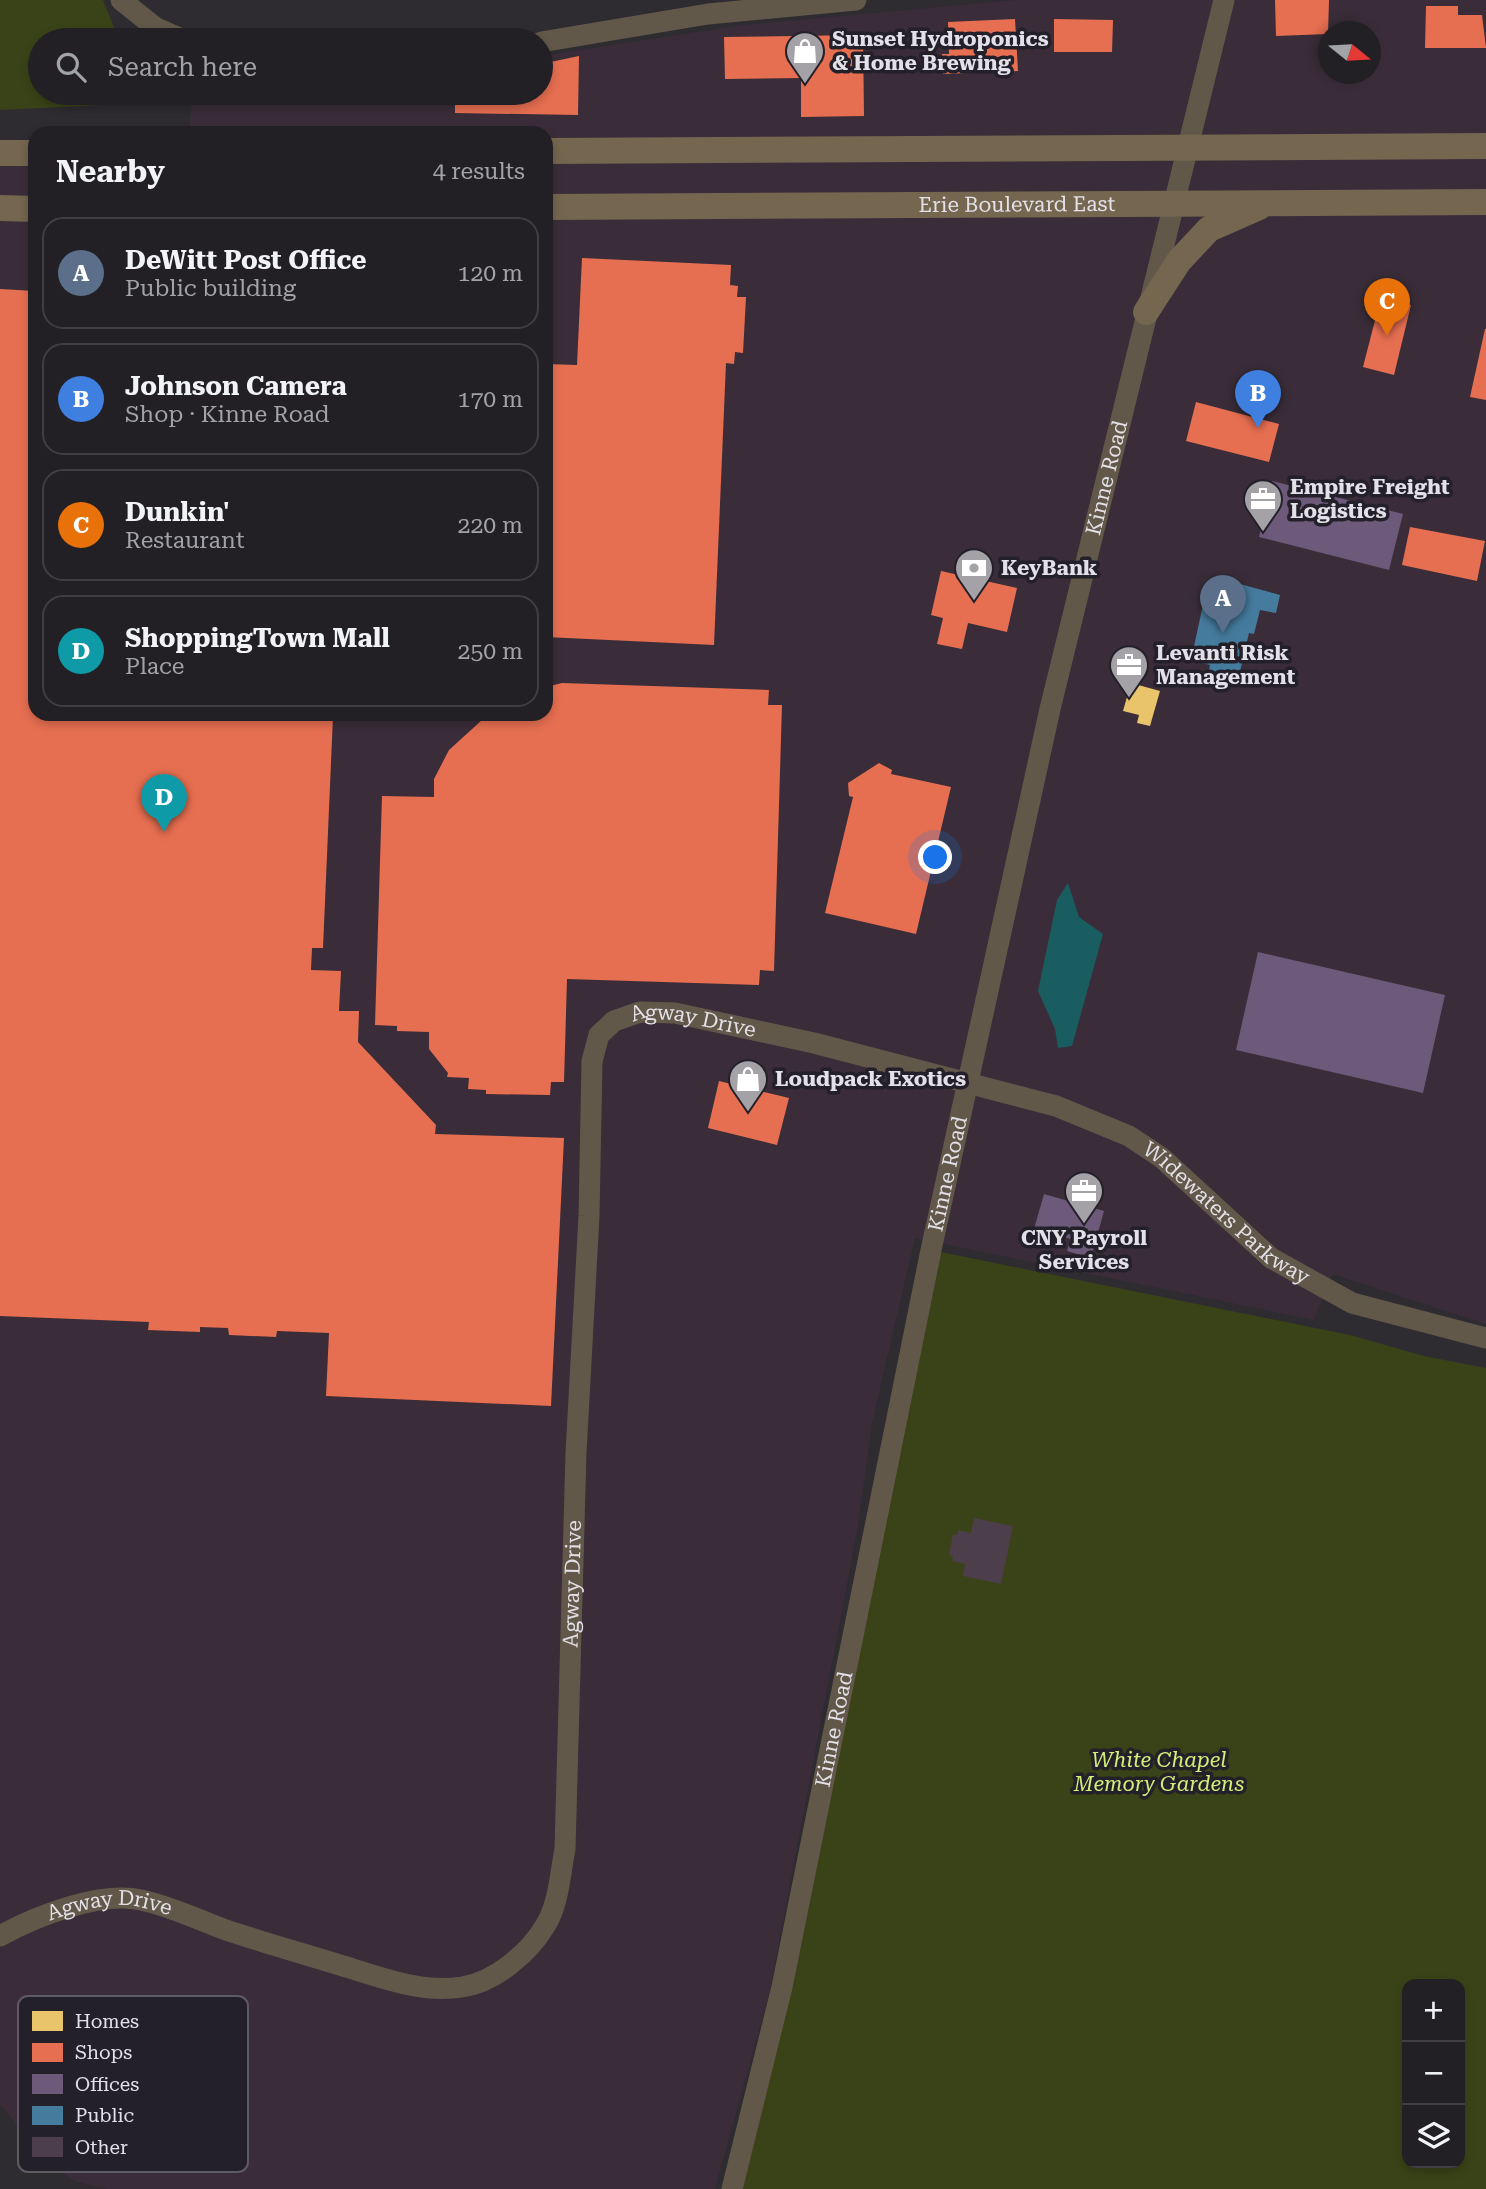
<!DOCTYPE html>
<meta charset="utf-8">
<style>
body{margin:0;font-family:"Roboto Serif",serif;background:#2a282d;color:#f1f3f6}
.controls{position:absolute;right:21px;bottom:21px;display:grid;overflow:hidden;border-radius:14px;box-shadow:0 4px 10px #0003}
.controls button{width:63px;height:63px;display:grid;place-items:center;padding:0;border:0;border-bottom:2px solid #3f3e42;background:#222025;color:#f1f3f6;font:35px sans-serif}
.compass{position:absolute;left:1318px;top:21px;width:63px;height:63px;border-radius:50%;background:#222025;box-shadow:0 4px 10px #0003;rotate:108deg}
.you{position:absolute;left:936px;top:858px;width:24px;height:24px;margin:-18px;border:5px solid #fff;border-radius:50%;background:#1a73e8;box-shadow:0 0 0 10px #1a73e833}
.badge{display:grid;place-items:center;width:46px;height:46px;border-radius:50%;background:#a4a1a7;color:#fff;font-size:23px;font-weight:700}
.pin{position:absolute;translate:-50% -58px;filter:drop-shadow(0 2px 4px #0008)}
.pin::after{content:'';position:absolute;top:37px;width:24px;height:21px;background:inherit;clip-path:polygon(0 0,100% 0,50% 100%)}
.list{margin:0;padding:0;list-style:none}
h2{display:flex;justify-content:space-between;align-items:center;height:91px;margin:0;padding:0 28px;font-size:30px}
h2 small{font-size:23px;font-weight:400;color:#a2a3a7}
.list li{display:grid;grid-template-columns:46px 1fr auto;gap:21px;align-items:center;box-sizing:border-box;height:112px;margin:0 14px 14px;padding:0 14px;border:2px solid #3f3e42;border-radius:21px}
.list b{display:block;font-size:26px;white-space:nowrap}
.list p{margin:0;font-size:23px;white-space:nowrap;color:#a2a3a7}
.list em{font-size:23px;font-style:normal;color:#a2a3a7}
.icon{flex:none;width:38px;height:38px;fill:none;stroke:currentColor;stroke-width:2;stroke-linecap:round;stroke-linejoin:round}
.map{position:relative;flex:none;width:1486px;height:2189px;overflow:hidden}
.search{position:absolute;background:#222025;box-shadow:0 4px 10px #0003;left:28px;top:28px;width:525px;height:77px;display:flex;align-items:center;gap:18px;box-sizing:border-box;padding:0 24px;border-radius:38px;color:#a2a3a7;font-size:26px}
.panel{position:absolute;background:#222025;box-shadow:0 4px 10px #0003;left:28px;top:126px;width:525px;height:595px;border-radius:21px}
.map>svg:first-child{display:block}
</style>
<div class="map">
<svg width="1486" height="2189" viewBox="0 0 1486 2189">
<rect width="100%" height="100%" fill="#2e2b31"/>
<path fill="#3a2d39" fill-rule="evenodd" d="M1016 0H1486V1324L1332 1274 1314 1320 915 1238 872 1423 858 1526 770 1990 715 2189H107L74 2181 40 2155 0 2104V153H35V714H546V133H189L193 93H541V56L742 25ZM1328 32H1370V74H1328Z"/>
<g fill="#3a4317" fill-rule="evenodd">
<path d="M0 0H103L119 40H40V93H141L145 103 0 110Z"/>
<path d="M931 1250 1350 1335 1424 1356 1486 1368V2189H732ZM1407 1984H1460V2163H1407Z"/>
</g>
<path fill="#195d61" d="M1068 883 1079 917 1103 934 1072 1046 1058 1048 1055 1029 1038 991 1057 900Z"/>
<path fill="#e9c46a" d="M1131 683 1160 691 1150 726 1137 723 1139 715 1123 711Z"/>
<g fill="#e76f51">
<path d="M1275 0H1329L1328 34 1276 36Z"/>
<path d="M1426 6H1458V15H1482L1486 48H1425Z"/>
<path d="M1015 19 1018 71 943 74 942 54H949L948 22Z"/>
<path d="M1054 19 1113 20 1112 52H1054Z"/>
<path d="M863 35 864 116 801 117V78L725 79 724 37Z"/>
<path d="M579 56 578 115 455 113V93H541V64Z"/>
<path d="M582 258 731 265 730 285 738 286 737 297H746L743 353 735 352 734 364 726 363 714 645 546 637V364L577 365Z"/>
<path d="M0 289 35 291V714L333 716 323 948H312L311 970 341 971 339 1011H359L358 1042 436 1125 435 1134 564 1138 551 1406 326 1396 329 1333 277 1331 276 1337 229 1335 228 1328 200 1327V1332L148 1330 149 1322 0 1316Z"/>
<path d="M1381 297 1411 305 1394 375 1363 367Z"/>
<path d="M1485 329H1486V400L1470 397Z"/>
<path d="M1196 402 1279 424 1269 462 1186 441Z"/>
<path d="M1410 527 1485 541 1477 581 1402 565Z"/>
<path d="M941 571 1017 588 1007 632 968 623 962 649 937 644 943 618 931 615Z"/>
<path d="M562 683 769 690 768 705H782L774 971 760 970 759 985 567 979 564 1082H551L550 1095 486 1094V1090L468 1089 469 1078 447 1077 448 1073 429 1049V1032L397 1031V1026L375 1025 382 796 434 797V779L449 750 482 720 490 714H546V687Z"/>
<path d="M879 763 892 770 891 774 951 787 916 934 825 913 853 797 849 796 848 783Z"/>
<path d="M719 1081 789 1098 777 1145 708 1128Z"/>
</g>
<g fill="#6d597a">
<path d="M1272 481 1403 514 1389 570 1259 537Z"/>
<path d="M1258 952 1445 995 1423 1093 1236 1050Z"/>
<path d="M1044 1194 1072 1202 1074 1195 1092 1200 1090 1207 1104 1211 1091 1258 1067 1251 1071 1239 1034 1229Z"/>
</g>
<path fill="#457b9d" d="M1229 581 1280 595 1276 613 1260 610 1254 634 1249 633 1237 685 1207 679 1210 665 1191 660 1206 591 1226 595Z"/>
<path fill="#4c3e4a" d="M974 1518 1013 1526 1001 1584 963 1576 965 1564 952 1561 953 1556 949 1555 953 1534 957 1535 958 1530 971 1533Z"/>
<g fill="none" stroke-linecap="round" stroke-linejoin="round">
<g stroke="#62584a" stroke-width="21">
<path d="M121 0 156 28 184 40"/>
<path d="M541 42 708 14 856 0"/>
<path id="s1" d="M0 1936C36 1916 100 1891 141 1900 170 1906 199 1920 226 1930 268 1944 311 1956 353 1969 388 1980 425 1993 462 1987 495 1982 529 1953 545 1926 559 1904 560 1874 565 1849L576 1453 589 1216 592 1061 599 1035 614 1021 640 1012 675 1013 814 1043 1056 1106 1129 1136 1162 1158 1271 1258 1352 1303 1486 1338"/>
<path id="s2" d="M732 2189 782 1987 931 1250 1050 709 1224 0"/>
</g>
<g stroke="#74664f" stroke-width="26">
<path d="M546 151 1486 146"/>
<path d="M0 153H35"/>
<path id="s3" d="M546 207 1486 202"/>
<path d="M0 208 35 209"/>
<path d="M1146 312 1179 261 1209 229 1259 207"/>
</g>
</g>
<defs>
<symbol id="shop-pin" viewBox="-11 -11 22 30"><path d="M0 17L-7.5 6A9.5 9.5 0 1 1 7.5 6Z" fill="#a4a1a7" stroke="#232029"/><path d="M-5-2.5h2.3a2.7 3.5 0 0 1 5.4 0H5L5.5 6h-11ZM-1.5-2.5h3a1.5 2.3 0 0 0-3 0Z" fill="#fff"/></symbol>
<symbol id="office-pin" viewBox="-11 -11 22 30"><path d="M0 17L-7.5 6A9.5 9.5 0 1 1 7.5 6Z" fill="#a4a1a7" stroke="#232029"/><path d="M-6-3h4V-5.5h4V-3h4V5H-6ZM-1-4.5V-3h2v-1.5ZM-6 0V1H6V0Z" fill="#fff"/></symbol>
<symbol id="bank-pin" viewBox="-11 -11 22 30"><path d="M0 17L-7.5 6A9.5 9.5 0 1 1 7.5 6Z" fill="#a4a1a7" stroke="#232029"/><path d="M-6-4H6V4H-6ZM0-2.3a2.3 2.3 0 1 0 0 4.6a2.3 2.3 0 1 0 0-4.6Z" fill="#fff"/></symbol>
</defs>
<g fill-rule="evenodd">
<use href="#shop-pin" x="783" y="29" width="44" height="60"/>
<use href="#office-pin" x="1241" y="477" width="44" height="60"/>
<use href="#bank-pin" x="952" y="546" width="44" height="60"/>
<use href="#office-pin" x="1107" y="643" width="44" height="60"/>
<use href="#shop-pin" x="726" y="1057" width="44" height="60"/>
<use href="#office-pin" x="1062" y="1169" width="44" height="60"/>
</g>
<g text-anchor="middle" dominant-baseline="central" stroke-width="7" stroke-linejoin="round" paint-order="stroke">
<g font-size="21" font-weight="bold" fill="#e3e1e7" stroke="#232029" text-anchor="start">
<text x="832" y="39">Sunset Hydroponics<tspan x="832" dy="24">&amp; Home Brewing</tspan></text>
<text x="1290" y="487">Empire Freight<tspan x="1290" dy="24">Logistics</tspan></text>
<text x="1001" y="568">KeyBank</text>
<text x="1156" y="653">Levanti Risk<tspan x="1156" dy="24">Management</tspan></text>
<text x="775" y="1079">Loudpack Exotics</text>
<text x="1084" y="1238" text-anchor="middle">CNY Payroll<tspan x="1084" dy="24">Services</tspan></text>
</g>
<g font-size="21" fill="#e3e1e7" stroke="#232029">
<text stroke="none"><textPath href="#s3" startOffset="471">Erie Boulevard East</textPath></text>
<text stroke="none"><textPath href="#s2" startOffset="1752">Kinne Road</textPath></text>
<text stroke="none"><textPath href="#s1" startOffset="1586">Agway Drive</textPath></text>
<text stroke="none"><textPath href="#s2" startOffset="1038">Kinne Road</textPath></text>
<text stroke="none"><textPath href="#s1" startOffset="2163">Widewaters Parkway</textPath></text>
<text stroke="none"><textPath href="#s1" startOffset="934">Agway Drive</textPath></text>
<text stroke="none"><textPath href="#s2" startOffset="471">Kinne Road</textPath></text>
<text stroke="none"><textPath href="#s1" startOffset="116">Agway Drive</textPath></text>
</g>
<g font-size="21" font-style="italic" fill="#d3ee7a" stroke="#232029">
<text x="1159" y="1760">White Chapel<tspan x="1159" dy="24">Memory Gardens</tspan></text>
</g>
</g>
<rect x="18" y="1996" width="230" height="176" rx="10" fill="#232029" stroke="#5d5a62" stroke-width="2"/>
<rect x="32" y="2011" width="31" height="20" fill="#e9c46a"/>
<rect x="32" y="2043" width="31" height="19" fill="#e76f51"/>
<rect x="32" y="2074" width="31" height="20" fill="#6d597a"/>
<rect x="32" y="2106" width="31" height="19" fill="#457b9d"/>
<rect x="32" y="2137" width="31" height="20" fill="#4c3e4a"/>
<g font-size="19" fill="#e3e1e7">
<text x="75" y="2028">Homes</text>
<text x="75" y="2059">Shops</text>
<text x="75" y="2091">Offices</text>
<text x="75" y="2122">Public</text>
<text x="75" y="2154">Other</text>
</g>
</svg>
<div class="controls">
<button>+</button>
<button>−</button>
<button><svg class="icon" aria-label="layers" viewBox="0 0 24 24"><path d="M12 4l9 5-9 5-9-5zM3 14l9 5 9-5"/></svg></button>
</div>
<svg class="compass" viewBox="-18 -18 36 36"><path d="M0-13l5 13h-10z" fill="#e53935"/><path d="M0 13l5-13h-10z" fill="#a2a3a7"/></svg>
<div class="you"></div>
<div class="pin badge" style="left:1223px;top:633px;background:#5c6f8a">A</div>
<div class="pin badge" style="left:1258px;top:428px;background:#3f7fe0">B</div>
<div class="pin badge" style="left:1387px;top:336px;background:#e8710a">C</div>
<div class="pin badge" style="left:164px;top:832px;background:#0f9aa8">D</div>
<div class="search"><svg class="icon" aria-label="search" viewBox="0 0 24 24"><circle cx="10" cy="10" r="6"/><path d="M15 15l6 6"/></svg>Search here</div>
<section class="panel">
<h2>Nearby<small>4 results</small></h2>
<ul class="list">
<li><span class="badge" style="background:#5c6f8a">A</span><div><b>DeWitt Post Office</b><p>Public building</p></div><em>120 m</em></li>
<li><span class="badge" style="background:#3f7fe0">B</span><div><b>Johnson Camera</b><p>Shop · Kinne Road</p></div><em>170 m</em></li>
<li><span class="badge" style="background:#e8710a">C</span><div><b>Dunkin'</b><p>Restaurant</p></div><em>220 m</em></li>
<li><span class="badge" style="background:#0f9aa8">D</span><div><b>ShoppingTown Mall</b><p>Place</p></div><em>250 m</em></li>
</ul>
</section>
</div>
